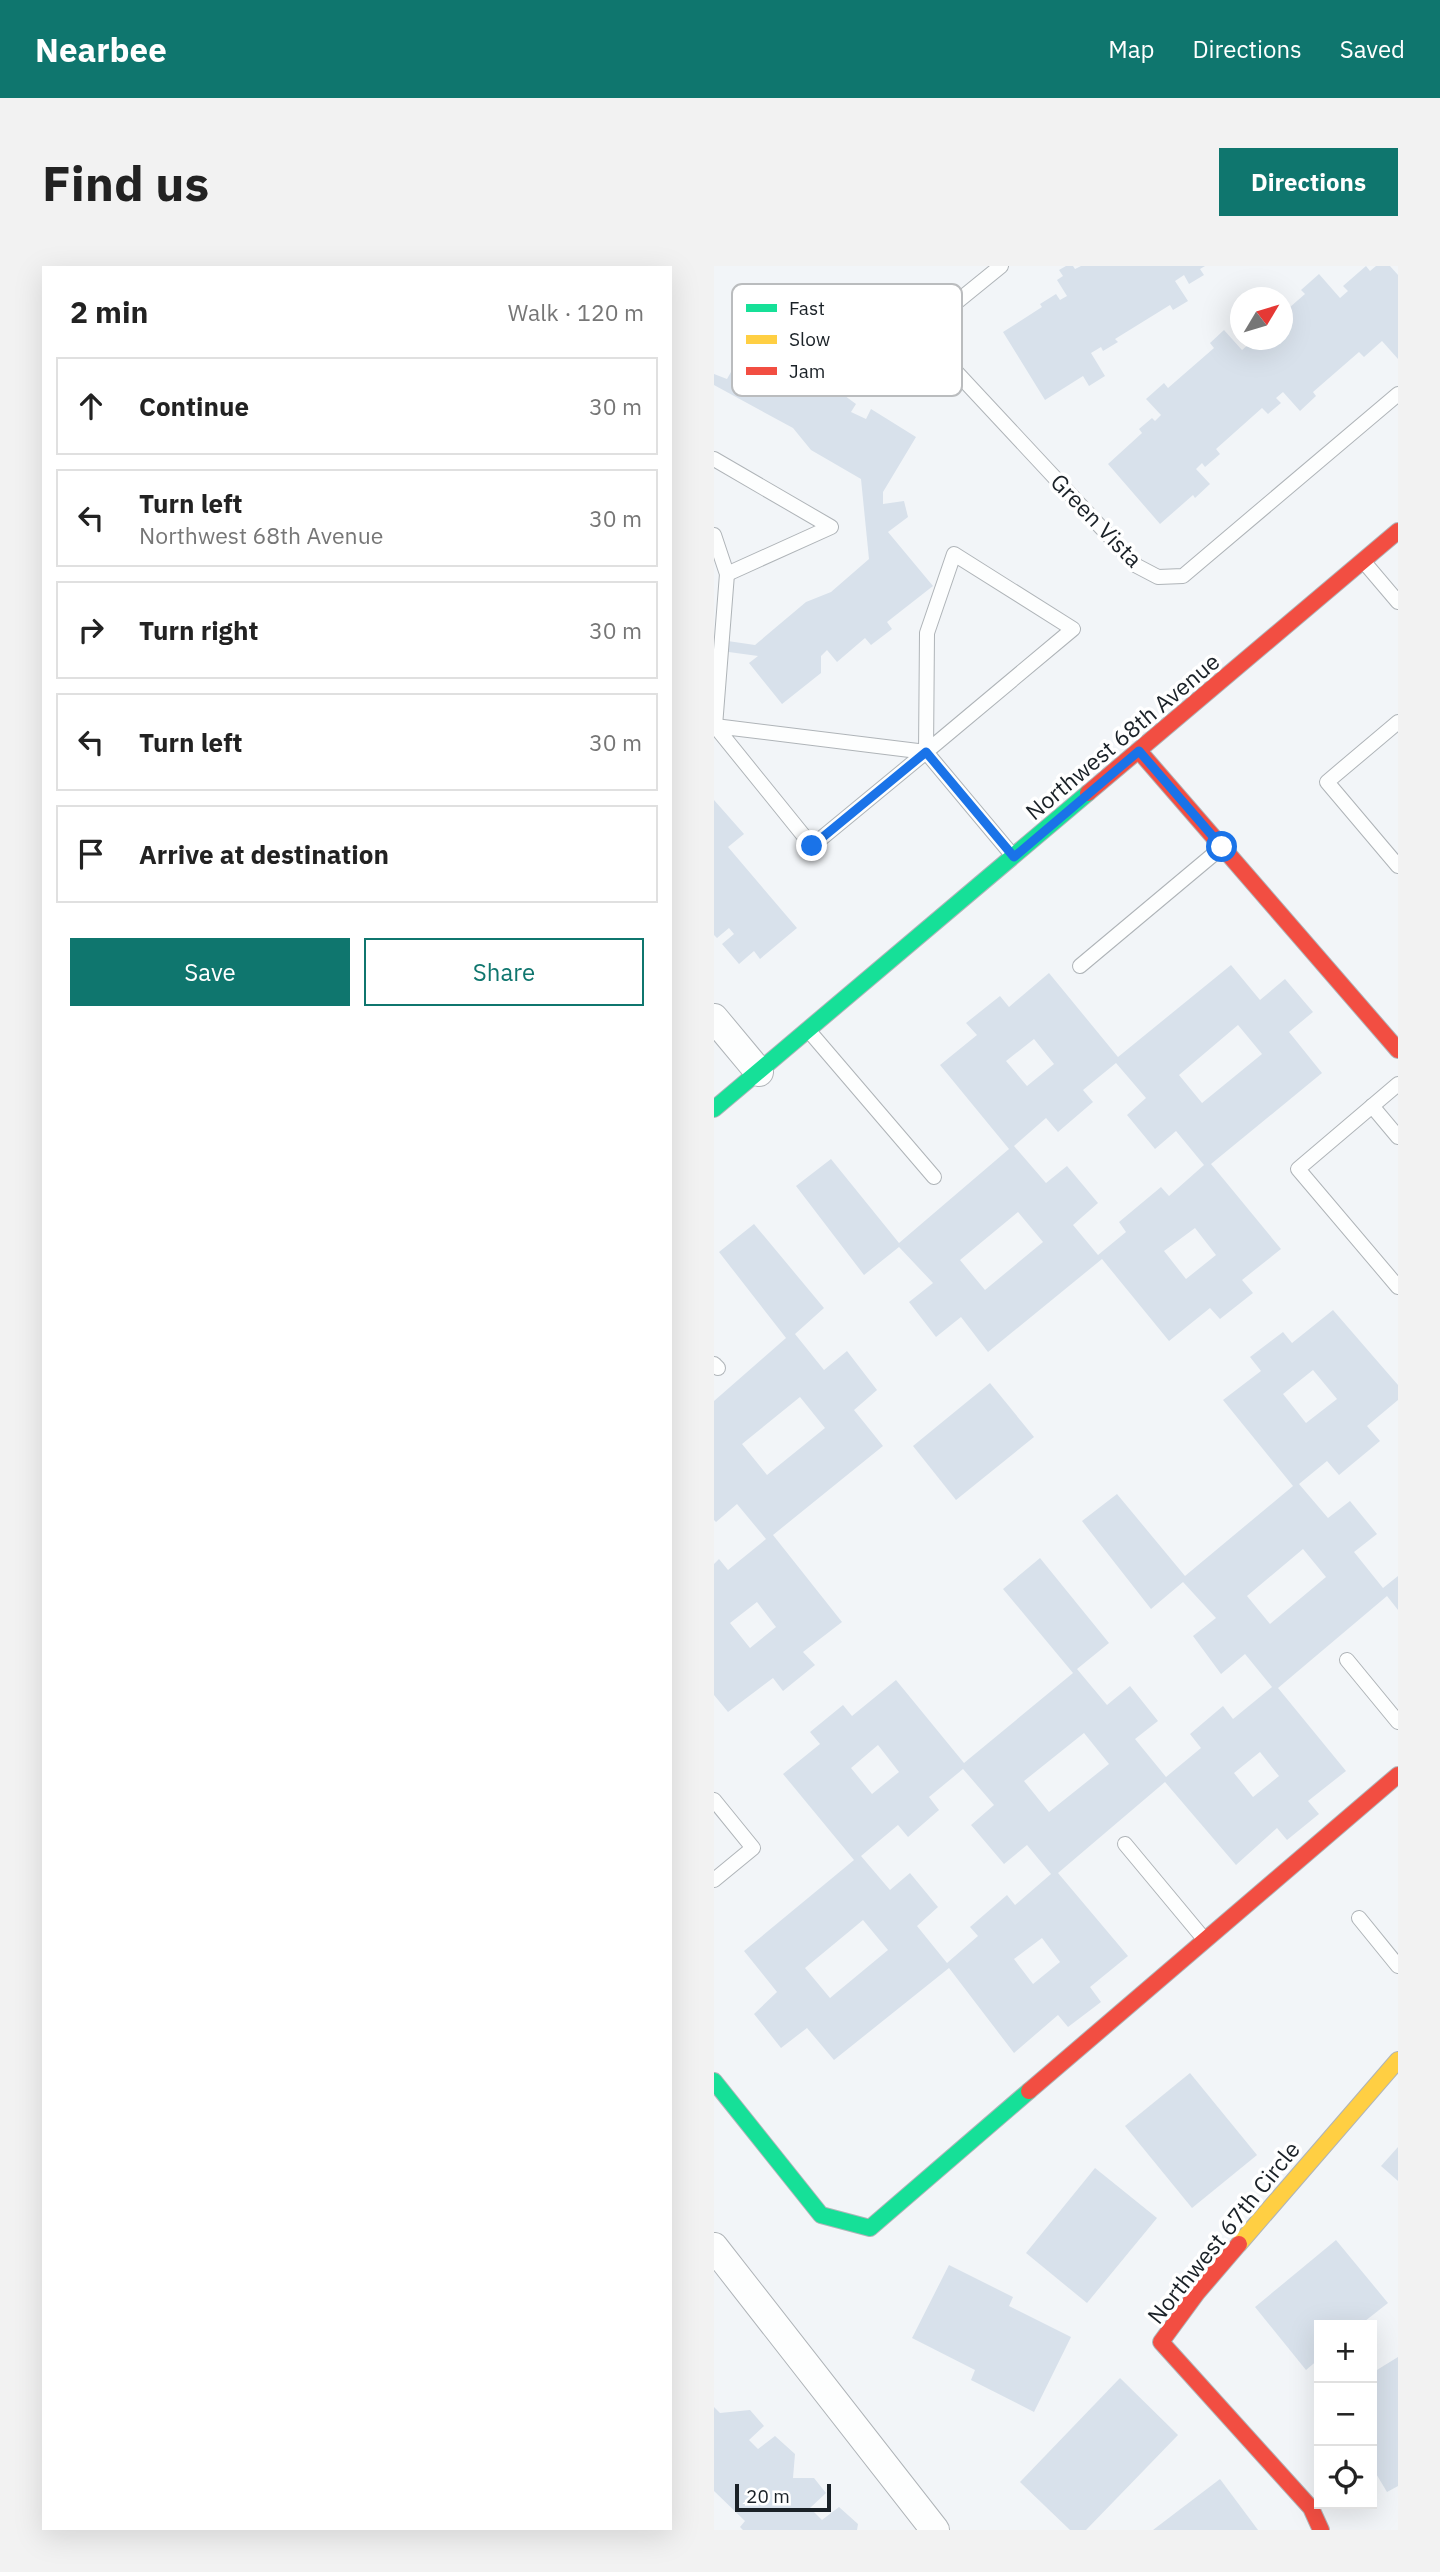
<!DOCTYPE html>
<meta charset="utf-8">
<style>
body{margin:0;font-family:"IBM Plex Sans",sans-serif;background:#f2f2f2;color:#222}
.controls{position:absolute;right:21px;bottom:21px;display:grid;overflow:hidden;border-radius:0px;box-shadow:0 7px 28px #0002}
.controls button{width:63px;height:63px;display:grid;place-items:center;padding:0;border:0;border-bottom:2px solid #e0e0e0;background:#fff;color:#222;font:35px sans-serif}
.compass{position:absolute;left:516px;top:21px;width:63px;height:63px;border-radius:50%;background:#fff;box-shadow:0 7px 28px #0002;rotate:52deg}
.scale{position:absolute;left:21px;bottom:18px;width:96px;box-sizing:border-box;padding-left:7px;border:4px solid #1a2127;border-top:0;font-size:19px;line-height:24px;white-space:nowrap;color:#1a2127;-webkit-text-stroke:5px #fff;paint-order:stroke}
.stop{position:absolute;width:21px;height:21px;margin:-16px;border:5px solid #1a73e8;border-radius:50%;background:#fff}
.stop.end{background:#1a73e8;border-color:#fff;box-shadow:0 2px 7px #0008}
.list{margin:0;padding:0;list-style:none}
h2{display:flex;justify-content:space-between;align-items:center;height:91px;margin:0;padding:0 28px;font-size:30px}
h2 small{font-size:23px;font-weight:400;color:#767676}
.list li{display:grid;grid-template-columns:46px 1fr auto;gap:21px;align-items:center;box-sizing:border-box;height:98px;margin:0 14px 14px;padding:0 14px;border:2px solid #e0e0e0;border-radius:0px}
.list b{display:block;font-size:26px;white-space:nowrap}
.list p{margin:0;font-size:23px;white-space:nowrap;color:#767676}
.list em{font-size:23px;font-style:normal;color:#767676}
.actions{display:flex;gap:14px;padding:21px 28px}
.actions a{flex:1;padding:16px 0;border:2px solid #0f766e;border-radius:0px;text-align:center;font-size:24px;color:#0f766e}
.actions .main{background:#0f766e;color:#fff}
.icon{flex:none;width:38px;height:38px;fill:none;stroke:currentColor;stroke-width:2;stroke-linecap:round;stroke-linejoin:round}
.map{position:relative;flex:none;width:684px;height:2264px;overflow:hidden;border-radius:0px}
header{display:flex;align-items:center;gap:42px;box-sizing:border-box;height:98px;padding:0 35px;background:#0f766e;color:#fff}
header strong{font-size:33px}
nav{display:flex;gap:38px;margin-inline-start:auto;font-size:24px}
.intro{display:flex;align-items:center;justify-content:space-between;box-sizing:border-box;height:168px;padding:0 42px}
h1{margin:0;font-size:49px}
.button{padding:18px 32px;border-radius:0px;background:#0f766e;color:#fff;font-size:24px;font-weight:700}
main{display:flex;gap:42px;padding:0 42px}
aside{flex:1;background:#fff;border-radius:0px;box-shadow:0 7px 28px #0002}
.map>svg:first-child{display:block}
</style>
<header>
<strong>Nearbee</strong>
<nav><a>Map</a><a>Directions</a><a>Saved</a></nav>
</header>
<div class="intro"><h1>Find us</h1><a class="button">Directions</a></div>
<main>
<aside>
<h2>2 min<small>Walk · 120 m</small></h2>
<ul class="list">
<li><svg class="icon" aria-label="ahead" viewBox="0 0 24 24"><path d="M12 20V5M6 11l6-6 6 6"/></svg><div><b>Continue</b></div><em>30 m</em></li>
<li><svg class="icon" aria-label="left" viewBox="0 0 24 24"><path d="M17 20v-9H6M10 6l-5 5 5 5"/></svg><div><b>Turn left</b><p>Northwest 68th Avenue</p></div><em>30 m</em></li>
<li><svg class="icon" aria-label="right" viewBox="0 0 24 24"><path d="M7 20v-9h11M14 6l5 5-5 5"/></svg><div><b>Turn right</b></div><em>30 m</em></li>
<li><svg class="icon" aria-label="left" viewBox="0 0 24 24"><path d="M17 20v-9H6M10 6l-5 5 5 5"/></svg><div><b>Turn left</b></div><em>30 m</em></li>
<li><svg class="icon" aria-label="arrive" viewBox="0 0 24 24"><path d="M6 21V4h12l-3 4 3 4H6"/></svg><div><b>Arrive at destination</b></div></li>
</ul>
<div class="actions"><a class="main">Save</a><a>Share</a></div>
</aside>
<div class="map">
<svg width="684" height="2264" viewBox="0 0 684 2264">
<rect width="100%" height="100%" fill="#f2f5f8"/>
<g fill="#d8e1eb" fill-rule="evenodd">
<path d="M352 0H359L361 3 367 0H491L486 3 490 9 475 18 470 9 461 15 474 35 459 44 456 39 401 73 404 76 389 85 387 81 377 87 391 110 375 120 369 110 331 134 289 66 328 41 326 38 342 28 346 34 353 30 343 14 349 10 345 4Z"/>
<path d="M652 0 656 5 662 0H676L684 9V93L668 75 650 91 645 86 599 126 602 130 586 145 569 126 562 132 567 137 554 148 548 142 502 183 506 188 491 201 488 197 482 203 496 218 481 232 479 229 446 258 394 198 428 167 425 163 438 152 441 155 447 149 432 133 450 117 454 122 500 82 496 77 510 64 528 84 535 78 531 74H568V48L591 28 587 24 605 8 626 32 634 25 629 20Z"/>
<path d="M38 69 86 102 91 94 112 106 108 113 142 138 137 146 152 153 157 143 202 171 169 226V238L190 235 194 251 174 266 219 320 173 356 178 363 157 379 151 372 123 396 113 384 107 390V407L68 438 35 397 44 390 0 384V373L41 379 92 336 117 326 155 293 147 213 97 184 79 162 0 119V108L13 113Z"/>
<path d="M0 534 30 568 14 581 83 662 46 693 40 685 25 698 8 678 20 668 15 662 3 672 0 669Z"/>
<path d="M517 699 546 734 571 713 599 746 575 766 608 807 497 898 567 983 528 1014 539 1027 506 1053 496 1042 455 1075 388 993 274 1086 247 1051 222 1071 195 1036 219 1017 185 981 150 1009 82 920 117 893 185 977 295 883 226 799 263 769 252 757 286 730 295 741 335 707 404 791ZM524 759 548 788 488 837 465 809ZM320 773 340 798 313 820 292 795ZM402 797 432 832 413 849 441 883 462 865 490 899 455 930 447 921 405 956 412 966 384 989 359 959 384 937 353 900 332 917 300 880 332 852 344 866 379 836 369 824ZM304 946 329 976 271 1024 246 994ZM481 962 502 989 472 1013 450 985Z"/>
<path d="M40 958 110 1042 81 1068 110 1104 133 1085 163 1124 140 1144 169 1180 59 1269 128 1356 89 1386 101 1399 69 1425 59 1412 14 1446 0 1429V1298L5 1293 14 1304 52 1273 23 1238 2 1256 0 1254V1135L72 1072 5 986ZM86 1131 111 1162 53 1209 28 1178ZM43 1336 62 1361 36 1382 16 1357Z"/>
<path d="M619 1044 684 1119V1134L653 1160 666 1175 625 1209 613 1195 585 1218 614 1252 636 1235 663 1268 640 1286 669 1322 684 1310V1344L673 1330 564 1422 632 1505 594 1535 605 1548 573 1574 563 1562 522 1599 451 1516 344 1607 414 1690 376 1721 387 1736 354 1761 344 1749 300 1787 235 1702 120 1794 93 1762 67 1782 40 1748 63 1726 30 1685 140 1594 69 1508 106 1478 96 1466 129 1439 138 1450 182 1414 250 1497 359 1407 289 1323 326 1292 395 1377 363 1403 393 1439 416 1420 444 1455 421 1473 452 1511 487 1482 476 1468 509 1440 519 1453 558 1421 531 1388 507 1408 479 1370 502 1352 469 1316 437 1343 368 1255 403 1228 471 1310 579 1220 509 1134 547 1105 536 1091 569 1066 578 1077ZM599 1104 623 1133 592 1157 569 1128ZM589 1283 612 1311 556 1358 533 1330ZM370 1467 395 1498 335 1546 310 1515ZM164 1479 185 1506 158 1528 137 1502ZM546 1486 565 1510 539 1531 520 1507ZM249 1503 280 1539 257 1559 290 1598 313 1579 337 1608 301 1639 293 1629 256 1661 264 1670 233 1697 203 1660 224 1641 196 1607 176 1624 147 1590 184 1559 194 1571 225 1544 215 1531ZM149 1654 174 1684 116 1732 91 1702ZM328 1672 346 1696 319 1718 300 1693Z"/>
<path d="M276 1117 320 1171 242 1234 199 1180Z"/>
<path d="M476 1807 543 1889 478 1942 411 1860Z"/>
<path d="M684 1881V1915L667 1900Z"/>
<path d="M381 1902 443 1952 373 2037 312 1987Z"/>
<path d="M622 1974 674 2037 646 2059H605V2093L592 2104 541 2041Z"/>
<path d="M235 1999 299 2031 295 2040 357 2071 320 2146 257 2114 261 2104 198 2072Z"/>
<path d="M684 2091V2220L673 2226 658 2201V2107Z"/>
<path d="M406 2112 464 2169 372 2264H356L306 2216Z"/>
<path d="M0 2141 6 2147 36 2144 50 2160 35 2174 44 2183 61 2170 81 2188 79 2212H100L112 2227 96 2242 108 2254 125 2241 144 2258 143 2264H29L26 2261 31 2255 0 2225Z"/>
<path d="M506 2213 544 2264H439Z"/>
</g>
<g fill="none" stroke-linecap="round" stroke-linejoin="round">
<defs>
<g id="lane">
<path d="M287 0 223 52 219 72 232 95 423 300 444 311 469 310 684 128"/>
<path d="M0 193 117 261 13 308"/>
<path d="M0 269 13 308 1 460"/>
<path d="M650 296 684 336"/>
<path d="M684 456 613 516 684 600"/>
<path d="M1 460 212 486 98 580Z"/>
<path d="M212 486 213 367 240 288 359 363 212 486 299 590"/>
<path d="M366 700 507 582"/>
<path d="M95 765 220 911"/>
<path d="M684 818 584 903 684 1021"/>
<path d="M658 840 684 871"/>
<path d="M0 1098 4 1102"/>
<path d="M633 1394 684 1456"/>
<path d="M0 1534 39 1582 0 1614"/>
<path d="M411 1578 490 1673"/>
<path d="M645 1652 684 1700"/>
</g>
<g id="street">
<path d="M0 752 45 806"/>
<path d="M0 1981 221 2264"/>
</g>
<g id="fast">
<path d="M0 843 374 527"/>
<path d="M0 1815 107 1949 156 1962 315 1825"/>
</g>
<path id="slow" d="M525 1978 684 1794"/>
<g id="jam">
<path d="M425 485 684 784"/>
<path d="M374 527 684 265"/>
<path d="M315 1825 684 1509"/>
<path d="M525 1978 483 2027 447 2076 597 2242 607 2264"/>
</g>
</defs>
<use href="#lane" stroke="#afb4b8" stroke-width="16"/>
<use href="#street" stroke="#afb4b8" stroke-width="30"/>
<use href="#fast" stroke="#afb4b8" stroke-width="18"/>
<use href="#slow" stroke="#afb4b8" stroke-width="18"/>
<use href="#jam" stroke="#afb4b8" stroke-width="18"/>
<use href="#lane" stroke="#fdfefe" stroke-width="14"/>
<use href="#street" stroke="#fdfefe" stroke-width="28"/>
<use href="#fast" stroke="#16e098" stroke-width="16"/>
<use href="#slow" stroke="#ffcf43" stroke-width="16"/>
<use href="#jam" stroke="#f24e42" stroke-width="16"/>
</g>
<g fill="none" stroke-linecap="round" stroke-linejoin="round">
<path stroke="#1a73e8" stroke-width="9" d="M98 580 212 486 300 591 425 485 508 581"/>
</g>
<g text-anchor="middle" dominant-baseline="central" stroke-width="7" stroke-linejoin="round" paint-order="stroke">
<g font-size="23" fill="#1a2127" stroke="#fff">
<text transform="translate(383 254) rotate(46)">Green Vista</text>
<text transform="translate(408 470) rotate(-40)">Northwest 68th Avenue</text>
<text transform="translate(509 1966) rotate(-51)">Northwest 67th Circle</text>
</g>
</g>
<rect x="18" y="18" width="230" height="112" rx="10" fill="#fff" stroke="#babcbe" stroke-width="2"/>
<rect x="32" y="38" width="31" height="8" fill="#16e098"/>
<rect x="32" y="69" width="31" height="9" fill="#ffcf43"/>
<rect x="32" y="101" width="31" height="8" fill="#f24e42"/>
<g font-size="19" fill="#1a2127">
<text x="75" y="49">Fast</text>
<text x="75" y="80">Slow</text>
<text x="75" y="112">Jam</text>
</g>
</svg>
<div class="controls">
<button>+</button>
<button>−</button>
<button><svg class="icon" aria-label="locate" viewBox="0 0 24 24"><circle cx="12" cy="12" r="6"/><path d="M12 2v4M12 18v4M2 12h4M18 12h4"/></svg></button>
</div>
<svg class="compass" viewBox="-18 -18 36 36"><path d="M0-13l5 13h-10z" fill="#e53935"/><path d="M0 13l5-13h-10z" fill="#767676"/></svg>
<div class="scale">20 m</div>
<div class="stop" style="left:508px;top:581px"></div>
<div class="stop end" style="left:98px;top:580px"></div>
</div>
</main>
